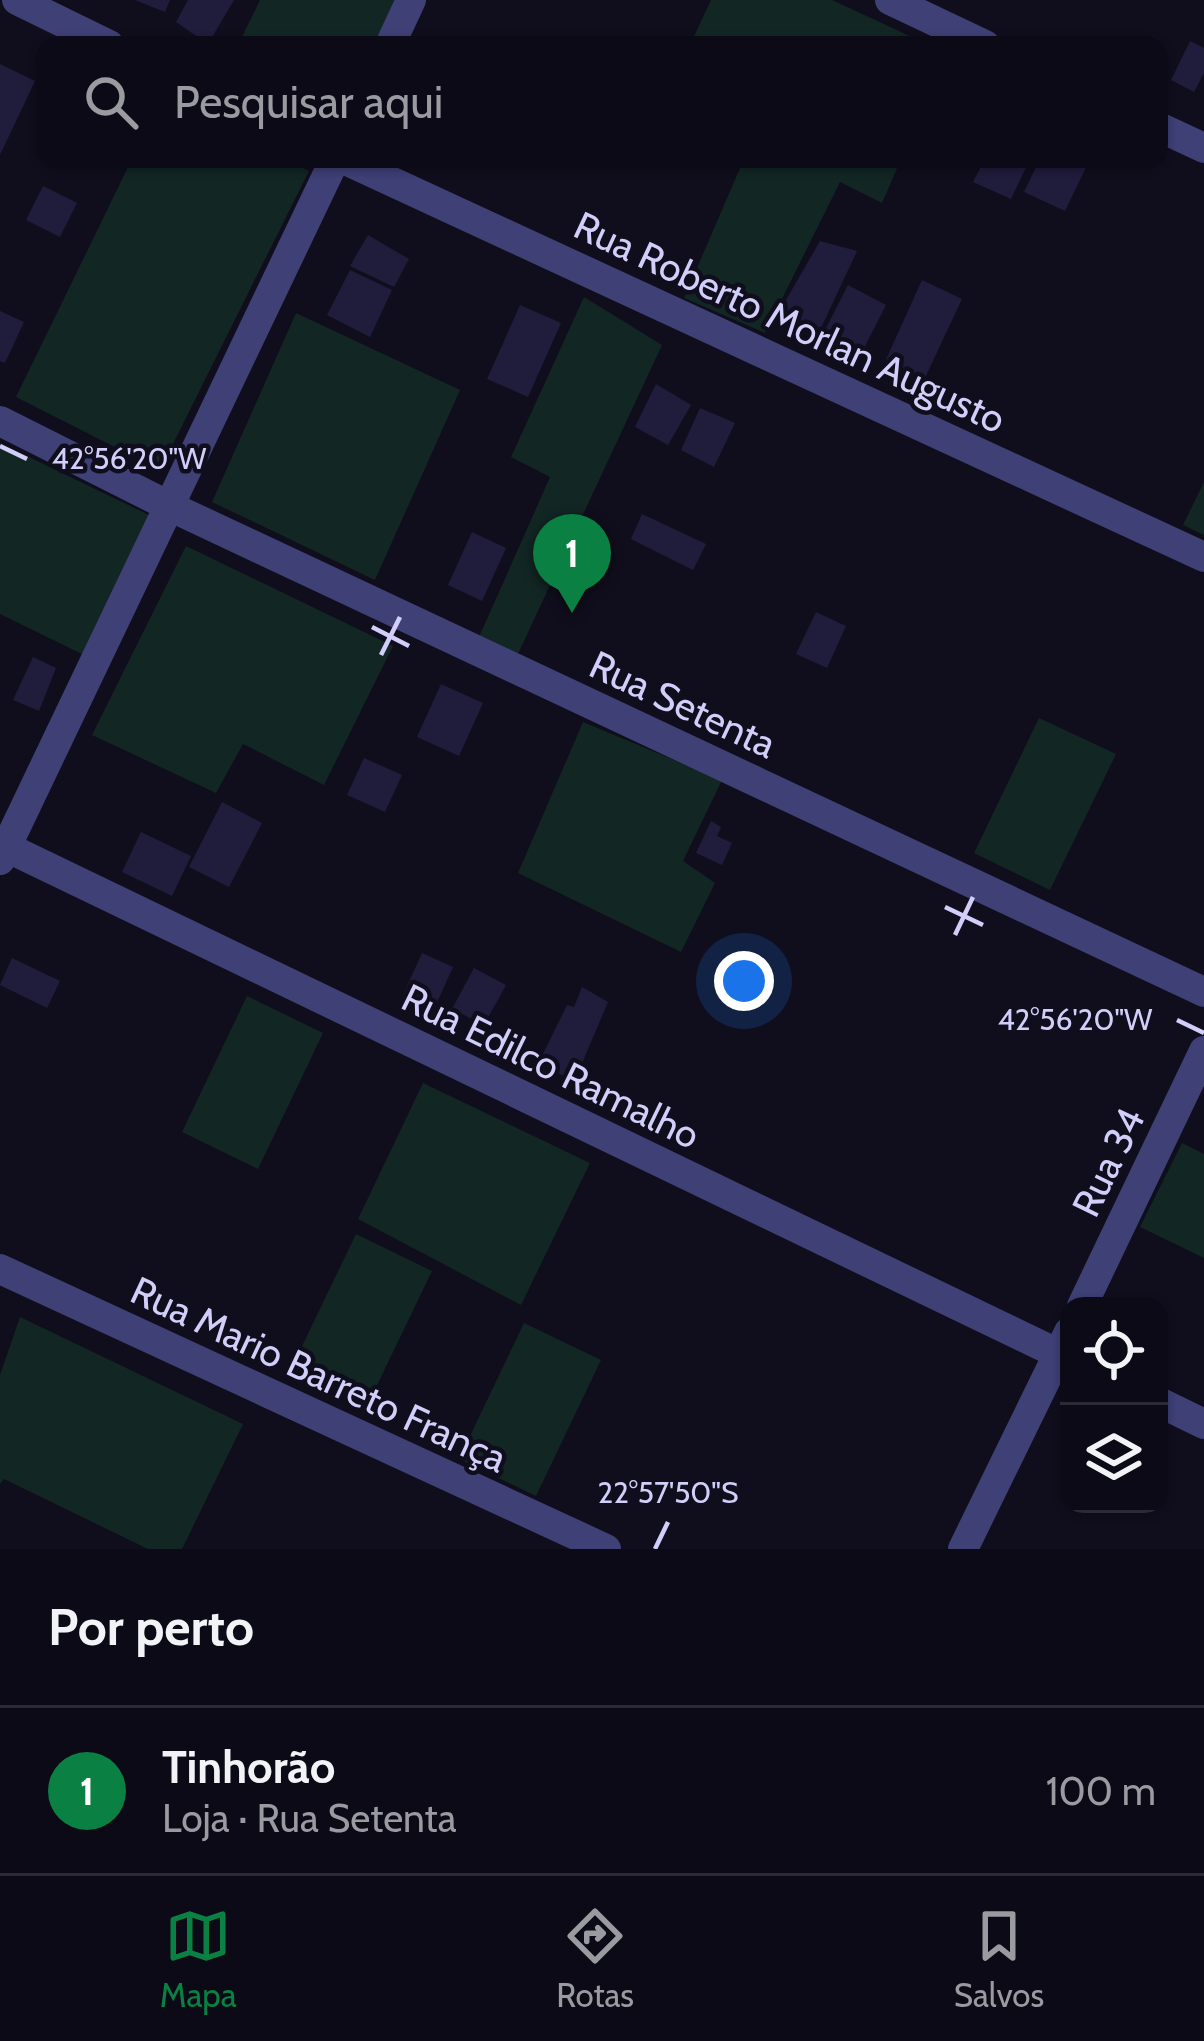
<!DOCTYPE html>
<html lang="pt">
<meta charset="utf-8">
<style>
body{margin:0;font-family:Cabin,sans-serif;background:#15131f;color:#f1f3f6}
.controls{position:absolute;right:36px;bottom:36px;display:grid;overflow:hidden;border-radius:24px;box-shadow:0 3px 9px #0004}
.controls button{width:108px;height:108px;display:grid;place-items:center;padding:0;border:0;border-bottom:3px solid #2c2b35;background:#0c0a16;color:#f1f3f6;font:60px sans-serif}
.you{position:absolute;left:744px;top:981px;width:42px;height:42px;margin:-30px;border:9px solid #fff;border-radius:50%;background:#1a73e8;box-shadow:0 0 0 18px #1a73e833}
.badge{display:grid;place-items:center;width:78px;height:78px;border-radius:50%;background:#0b8043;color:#fff;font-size:39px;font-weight:700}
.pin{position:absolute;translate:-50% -99px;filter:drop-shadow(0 3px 6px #0008)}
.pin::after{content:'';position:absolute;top:63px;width:42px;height:36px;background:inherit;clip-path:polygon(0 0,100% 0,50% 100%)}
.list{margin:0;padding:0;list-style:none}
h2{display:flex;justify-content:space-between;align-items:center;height:156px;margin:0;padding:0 48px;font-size:51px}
h2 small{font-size:39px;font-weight:400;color:#9a9aa1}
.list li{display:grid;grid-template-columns:78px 1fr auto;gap:36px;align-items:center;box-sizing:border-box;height:168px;padding:0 48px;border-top:3px solid #2c2b35}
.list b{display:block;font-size:45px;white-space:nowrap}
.list p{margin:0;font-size:39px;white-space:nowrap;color:#9a9aa1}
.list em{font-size:39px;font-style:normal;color:#9a9aa1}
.icon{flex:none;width:66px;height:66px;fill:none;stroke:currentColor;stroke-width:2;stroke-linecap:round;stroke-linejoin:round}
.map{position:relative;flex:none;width:1204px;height:1549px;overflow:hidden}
.search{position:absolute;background:#0c0a16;box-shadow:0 3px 9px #0004;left:36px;right:36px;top:36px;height:132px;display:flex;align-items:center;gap:30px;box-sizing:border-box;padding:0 42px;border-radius:24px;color:#9a9aa1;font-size:45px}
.sheet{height:324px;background:#0c0a16}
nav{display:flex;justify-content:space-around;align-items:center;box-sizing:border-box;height:168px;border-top:3px solid #2c2b35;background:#0c0a16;font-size:33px;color:#9a9aa1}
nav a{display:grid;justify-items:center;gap:6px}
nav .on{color:#0b8043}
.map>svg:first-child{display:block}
</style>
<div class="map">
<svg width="1204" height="1549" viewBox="0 0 1204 1549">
<rect width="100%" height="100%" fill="#100e1d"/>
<g fill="#122624">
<path d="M260 0H401L378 45H238Z"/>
<path d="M711 0H832L929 45H690Z"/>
<path d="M132 159H284L309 171 160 470 16 397Z"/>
<path d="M744 159H901L882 203 840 182 765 333 684 298Z"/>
<path d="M584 297 662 345 517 656 479 637 550 477 511 457Z"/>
<path d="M296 313 460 390 375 580 212 502Z"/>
<path d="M0 443 153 517 86 656 0 614Z"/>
<path d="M1204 482V535L1183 525Z"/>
<path d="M186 546 393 646 324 785 243 744 216 793 92 735Z"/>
<path d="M1039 718 1116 754 1050 890 974 853Z"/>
<path d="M583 722 722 780 683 861 715 883 681 952 518 873Z"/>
<path d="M247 996 323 1033 258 1169 182 1132Z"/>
<path d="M423 1083 590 1163 521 1305 358 1219Z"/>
<path d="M1182 1143 1204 1154V1258L1140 1227Z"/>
<path d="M356 1234 432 1271 367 1406 291 1369Z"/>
<path d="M20 1317 243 1424 182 1549H148L4 1479 0 1484V1375Z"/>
<path d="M524 1323 601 1360 536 1496 459 1459Z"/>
</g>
<g fill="#201c3b">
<path d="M135 0H170L165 12Z"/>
<path d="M188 0H234L208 44 176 22Z"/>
<path d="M1190 41 1204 48V73L1194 92 1171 80Z"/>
<path d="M0 64 35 81 0 155Z"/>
<path d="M985 159H1030L1011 199 973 182Z"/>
<path d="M1040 159H1090L1065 211 1024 192Z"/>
<path d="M43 186 77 203 60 237 26 220Z"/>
<path d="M368 235 409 259 394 287 350 266Z"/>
<path d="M820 241 857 251 821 328 778 314Z"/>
<path d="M350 270 392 290 370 337 327 315Z"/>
<path d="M922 280 962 299 923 382 884 364Z"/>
<path d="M848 285 886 305 861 354 842 344 838 352 819 342Z"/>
<path d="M520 305 561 323 528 397 487 379Z"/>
<path d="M0 311 24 322 5 363 0 361Z"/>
<path d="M656 384 691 405 668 445 635 427Z"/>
<path d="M700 408 735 423 714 467 681 450Z"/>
<path d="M642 514 706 544 693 570 631 539Z"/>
<path d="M472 532 506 548 482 601 448 585Z"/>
<path d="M816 612 846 626 827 668 796 654Z"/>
<path d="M33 657 56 668 39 711 13 700Z"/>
<path d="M441 684 483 703 459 756 417 737Z"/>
<path d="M364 758 402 775 385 812 347 795Z"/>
<path d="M222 802 262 823 229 887 189 867Z"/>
<path d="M711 821 721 827 717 836 732 843 722 865 696 853Z"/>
<path d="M141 832 191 856 172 896 122 872Z"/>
<path d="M422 953 453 967 434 1009 403 995Z"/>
<path d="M12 958 60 981 47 1008 0 985Z"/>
<path d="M474 968 506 985 484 1025 452 1009Z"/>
<path d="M582 987 608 1002 574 1082 539 1062 567 1005 574 1007Z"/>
</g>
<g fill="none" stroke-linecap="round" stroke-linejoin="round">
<g stroke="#3e4076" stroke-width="30">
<path d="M17 0 109 45"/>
<path d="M890 0 985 45"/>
<path d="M390 45 411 0"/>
<path d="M1159 127 1204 148"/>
<path d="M343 159 1204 557"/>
<path d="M0 421 169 506 1204 992"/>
<path d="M0 844 1069 1359"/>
<path d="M0 860 335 159"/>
<path d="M0 1269 606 1549"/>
<path d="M1082 1306 1204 1051"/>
<path d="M1159 1402 1204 1424"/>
<path d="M963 1549 1069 1332"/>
</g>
</g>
<path fill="none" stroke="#d1cffa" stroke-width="4.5" d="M0 446 27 459M372 627 409 646M381 655 400 617M945 907 983 925M955 935 973 897M1177 1020 1204 1033M655 1549 668 1522"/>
<g text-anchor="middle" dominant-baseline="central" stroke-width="9" stroke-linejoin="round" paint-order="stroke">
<g font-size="39" fill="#d1cffa" stroke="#100e1d">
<text transform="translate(790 322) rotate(25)">Rua Roberto Morlan Augusto</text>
<text transform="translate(683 704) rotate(25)">Rua Setenta</text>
<text transform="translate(551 1066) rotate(26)">Rua Edilco Ramalho</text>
<text transform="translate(1108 1162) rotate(-64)">Rua 34</text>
<text transform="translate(319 1374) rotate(25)">Rua Mario Barreto França</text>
</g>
</g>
<g font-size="30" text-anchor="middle" fill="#d1cffa" stroke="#100e1d" stroke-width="9" stroke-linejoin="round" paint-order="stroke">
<text x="129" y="469">42°56'20"W</text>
<text x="1075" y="1030">42°56'20"W</text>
<text x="668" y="1503">22°57'50"S</text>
</g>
</svg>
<div class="controls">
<button><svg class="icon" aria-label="locate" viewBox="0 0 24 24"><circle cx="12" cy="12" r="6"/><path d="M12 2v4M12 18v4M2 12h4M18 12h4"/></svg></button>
<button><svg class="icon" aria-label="layers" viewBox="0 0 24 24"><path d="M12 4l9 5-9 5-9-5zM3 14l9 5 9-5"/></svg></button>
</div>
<div class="you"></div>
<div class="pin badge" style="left:572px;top:613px">1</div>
<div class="search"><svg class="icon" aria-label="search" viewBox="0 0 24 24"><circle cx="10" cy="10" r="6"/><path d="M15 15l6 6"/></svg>Pesquisar aqui</div>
</div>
<section class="sheet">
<h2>Por perto<small></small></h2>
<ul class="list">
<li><span class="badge">1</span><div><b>Tinhorão</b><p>Loja · Rua Setenta</p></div><em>100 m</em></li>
</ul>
</section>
<nav>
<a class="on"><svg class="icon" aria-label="map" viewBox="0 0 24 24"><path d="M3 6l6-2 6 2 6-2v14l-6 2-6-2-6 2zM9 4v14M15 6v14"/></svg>Mapa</a>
<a><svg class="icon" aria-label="directions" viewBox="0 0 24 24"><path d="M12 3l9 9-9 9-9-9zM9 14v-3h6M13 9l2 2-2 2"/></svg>Rotas</a>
<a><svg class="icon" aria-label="saved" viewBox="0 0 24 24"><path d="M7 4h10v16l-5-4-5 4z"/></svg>Salvos</a>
</nav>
